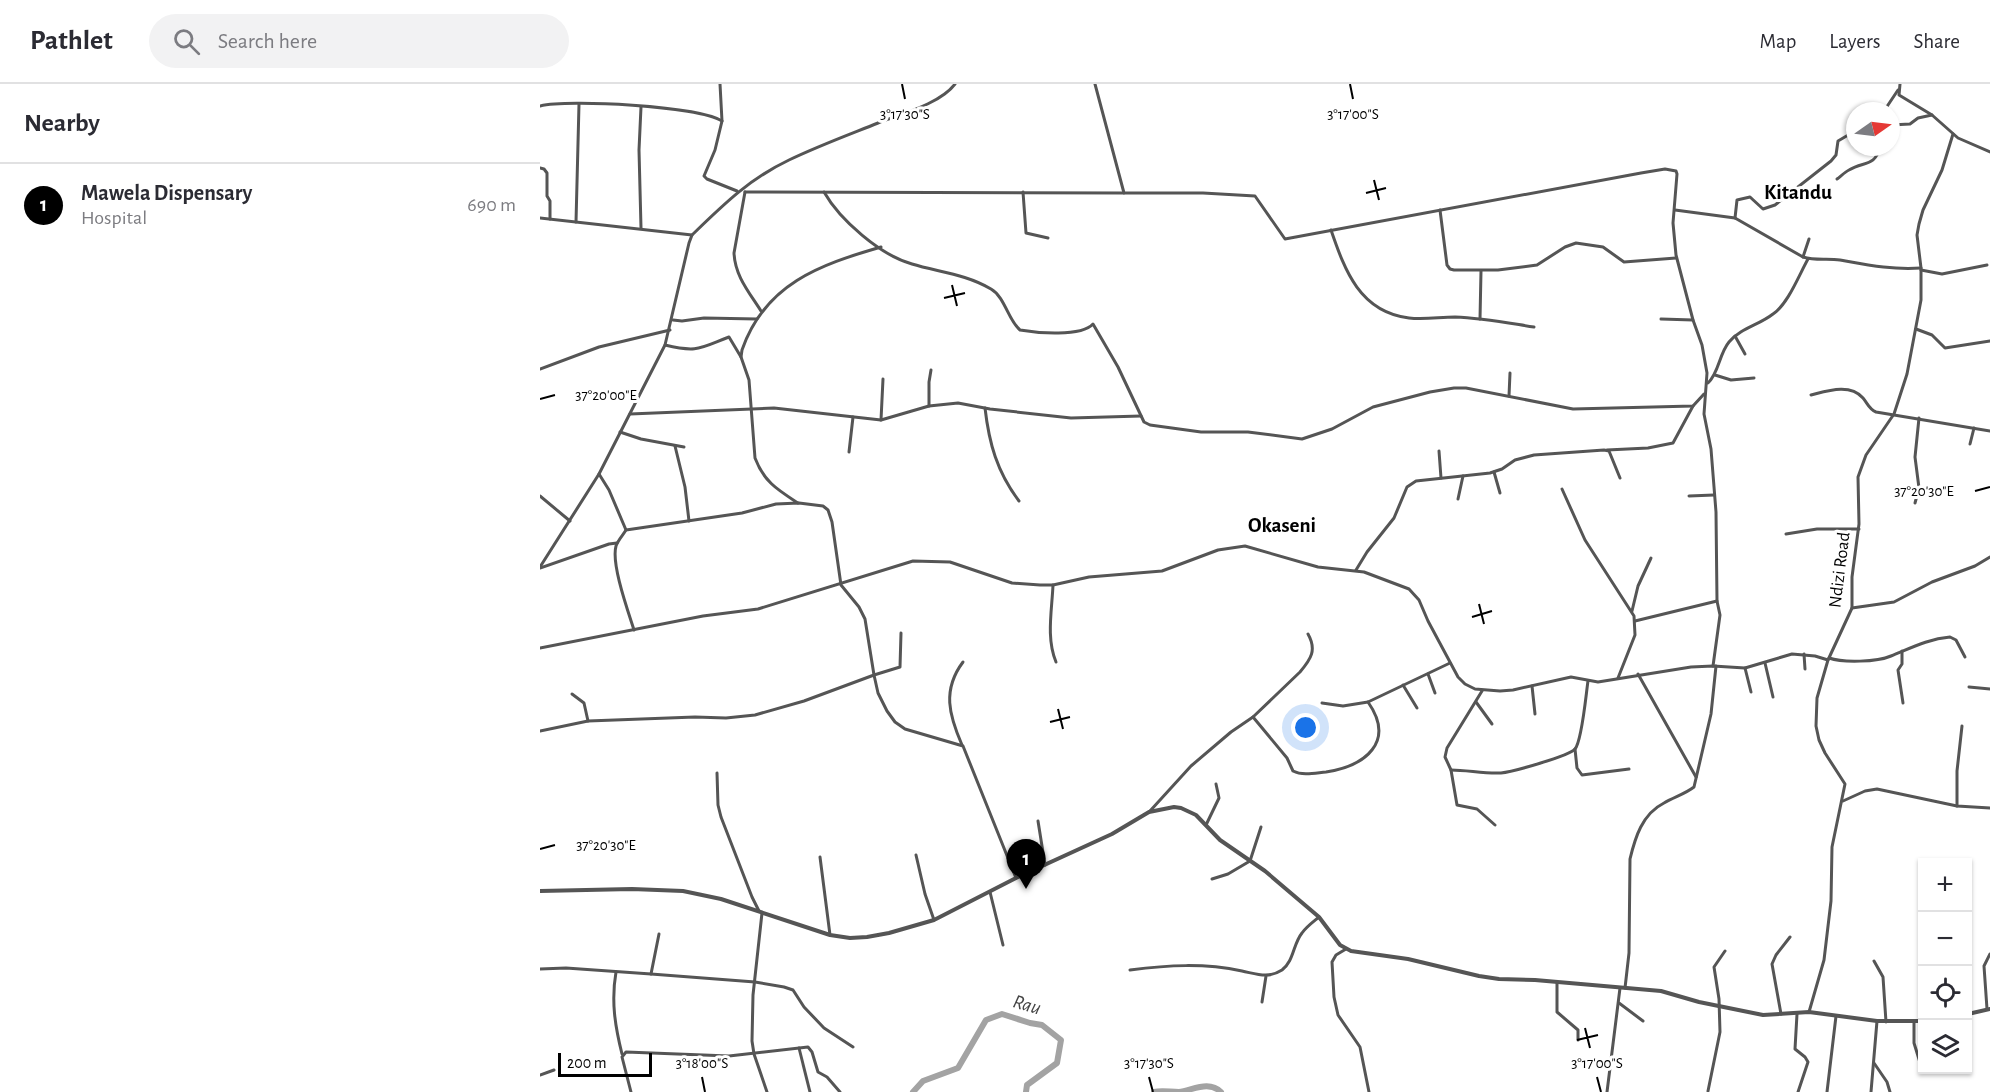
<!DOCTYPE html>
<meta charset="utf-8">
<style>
body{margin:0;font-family:"Alegreya Sans",sans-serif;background:#f2f2f3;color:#2b2b33}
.controls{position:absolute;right:18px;bottom:18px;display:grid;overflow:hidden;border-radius:0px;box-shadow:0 2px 4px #0004}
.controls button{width:54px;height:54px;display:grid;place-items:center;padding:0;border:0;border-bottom:2px solid #e1e1e2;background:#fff;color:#2b2b33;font:30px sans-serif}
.compass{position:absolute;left:1306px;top:18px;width:54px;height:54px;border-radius:50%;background:#fff;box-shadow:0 2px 4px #0004;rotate:76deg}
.scale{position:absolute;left:18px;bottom:15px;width:94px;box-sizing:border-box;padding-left:6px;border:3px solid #000;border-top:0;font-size:16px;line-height:21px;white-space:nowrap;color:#000;-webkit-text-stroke:4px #fff;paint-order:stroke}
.you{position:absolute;left:766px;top:644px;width:21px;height:21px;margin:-15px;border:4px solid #fff;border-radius:50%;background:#1a73e8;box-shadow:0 0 0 9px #1a73e833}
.badge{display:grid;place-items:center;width:39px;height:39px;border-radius:50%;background:#000;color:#fff;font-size:20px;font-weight:700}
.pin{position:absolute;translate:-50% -50px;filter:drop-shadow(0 2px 3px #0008)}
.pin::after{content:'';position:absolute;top:32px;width:21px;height:18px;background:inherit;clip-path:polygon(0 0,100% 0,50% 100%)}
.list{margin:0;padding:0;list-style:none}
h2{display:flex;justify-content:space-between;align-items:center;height:78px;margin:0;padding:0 24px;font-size:26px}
h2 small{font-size:20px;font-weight:400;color:#7c7c81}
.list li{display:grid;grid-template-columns:39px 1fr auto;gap:18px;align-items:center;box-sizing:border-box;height:84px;padding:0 24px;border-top:2px solid #e1e1e2}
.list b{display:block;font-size:22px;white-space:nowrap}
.list p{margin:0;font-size:20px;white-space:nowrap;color:#7c7c81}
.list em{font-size:20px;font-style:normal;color:#7c7c81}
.icon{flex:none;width:33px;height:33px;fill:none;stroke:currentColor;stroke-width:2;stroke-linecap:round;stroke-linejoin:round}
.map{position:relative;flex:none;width:1450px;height:1008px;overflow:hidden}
header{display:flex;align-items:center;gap:36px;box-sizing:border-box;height:84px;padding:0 30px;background:#fff;border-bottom:2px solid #e1e1e2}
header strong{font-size:28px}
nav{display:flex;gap:33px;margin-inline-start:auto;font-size:21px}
.search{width:420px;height:54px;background:#f2f2f3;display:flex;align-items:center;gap:15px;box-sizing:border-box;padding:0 21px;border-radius:33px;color:#7c7c81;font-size:22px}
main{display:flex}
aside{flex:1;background:#fff}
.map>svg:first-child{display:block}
</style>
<header>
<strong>Pathlet</strong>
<div class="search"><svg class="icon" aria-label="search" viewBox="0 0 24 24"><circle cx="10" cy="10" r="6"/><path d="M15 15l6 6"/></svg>Search here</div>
<nav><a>Map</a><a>Layers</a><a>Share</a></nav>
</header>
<main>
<aside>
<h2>Nearby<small></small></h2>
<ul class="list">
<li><span class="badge">1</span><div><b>Mawela Dispensary</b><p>Hospital</p></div><em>690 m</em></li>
</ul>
</aside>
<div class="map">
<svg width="1450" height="1008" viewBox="0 0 1450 1008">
<rect width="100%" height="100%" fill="#fff"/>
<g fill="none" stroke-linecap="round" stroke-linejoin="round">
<g stroke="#a3a3a3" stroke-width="6">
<path d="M373 1008 383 997 418 984 446 936 462 930 490 939 502 941 521 956 517 979 487 1001 486 1008"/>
<path d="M614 1008C622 1006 630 1008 639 1008 653 1006 669 996 681 1008"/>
</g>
<g stroke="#555" stroke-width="3">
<path d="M180 0 182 37 175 66 164 92 167 95 197 107"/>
<path d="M555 0 584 109H663L715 112 745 155 1101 89 1125 85 1136 87 1137 90 1133 139 1136 171 1153 236 1162 261 1167 289 1164 330 1171 365 1176 428 1177 517 1180 531 1173 582"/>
<path d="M1360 0 1359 11 1392 31 1418 54 1450 68"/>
<path d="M0 22C28 15 158 22 182 37"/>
<path d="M1344 27 1358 6"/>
<path d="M1351 41 1370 40 1378 34 1392 31"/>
<path d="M0 84 4 85 7 89V112L10 117V135"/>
<path d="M1297 95C1301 92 1305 88 1309 86 1324 77 1335 83 1340 63"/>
<path d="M205 108 584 109"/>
<path d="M205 108 194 169C195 192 209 208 221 227"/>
<path d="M284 108C300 136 340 171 372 180 398 188 426 190 451 205 465 213 468 236 480 246 497 249 541 253 553 240L578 283 604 338 610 341 661 348H708L762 355 792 345 833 323 890 308 914 304H926L1033 325 1153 322 1164 310"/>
<path d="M483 108 486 149 508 154"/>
<path d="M900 126 907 181 910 185 914 186H958L997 181 1025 163 1036 159 1063 163 1084 178 1136 174"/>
<path d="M1135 126 1195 134 1263 173C1276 177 1287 174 1300 176 1328 181 1352 186 1381 184"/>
<path d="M0 134 152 151"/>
<path d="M1195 134 1197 116 1210 113 1223 125 1235 121 1291 77 1296 71 1298 57 1315 47"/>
<path d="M36 138 39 20"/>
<path d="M101 144 99 66 101 23"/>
<path d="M791 146C805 187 820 228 869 234 884 236 900 233 915 233 942 234 968 239 994 243"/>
<path d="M1263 173 1269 155"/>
<path d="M1381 186 1402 190 1447 181"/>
<path d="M940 235 941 187"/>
<path d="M1121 235 1153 236"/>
<path d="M133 236 142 237 164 234 217 235"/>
<path d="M1376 245 1392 251 1405 264 1450 257"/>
<path d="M1195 252 1205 270"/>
<path d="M125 261C158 269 160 264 189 253L201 273"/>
<path d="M0 285 59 263 130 246"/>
<path d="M1175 291 1191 296 1214 294"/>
<path d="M1168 299C1179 289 1179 270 1189 258 1201 244 1219 241 1233 230 1248 220 1259 191 1268 175"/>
<path d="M1271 311C1287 307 1310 299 1323 314 1328 320 1329 325 1336 328L1450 347"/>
<path d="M969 312 970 289"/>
<path d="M389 322V298L391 286"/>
<path d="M445 324C449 359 457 388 479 417"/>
<path d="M90 330 234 324 341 336 389 322 418 319 450 325 531 334 601 332"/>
<path d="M341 336 343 295"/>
<path d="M80 348 101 355 144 363"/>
<path d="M1430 360 1434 344"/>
<path d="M135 362 145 403 149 437"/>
<path d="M1067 366 1108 364 1133 359 1153 322"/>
<path d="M899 367 901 394"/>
<path d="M309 368 313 333"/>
<path d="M954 388 960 409"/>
<path d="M59 390 69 406 86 446"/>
<path d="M1022 405 1045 456 1094 532 1095 551 1078 594"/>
<path d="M0 412 30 437"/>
<path d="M1149 412 1174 411"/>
<path d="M918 415 923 392"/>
<path d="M258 419C238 406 224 398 215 374L209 296 201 273 202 266C225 200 279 181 341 163"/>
<path d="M1375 419 1379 404 1375 373 1379 334"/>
<path d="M1246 450 1277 445H1319"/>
<path d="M0 483 59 390 125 261 149 159 152 151C183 121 209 95 249 76 278 62 308 51 338 39 361 30 400 20 415 0"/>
<path d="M0 484 69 460 77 459"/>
<path d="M816 486 827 468 854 434 867 403 876 397 950 389 962 385 975 376 994 371 1064 366 1069 367 1080 394"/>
<path d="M513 501C512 526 506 554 516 578"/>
<path d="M1312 524 1354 518 1392 498 1435 482 1450 473"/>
<path d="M1092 527 1098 502 1111 474"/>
<path d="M1095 537 1177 517"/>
<path d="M94 546C88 527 71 480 76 462 78 456 83 451 86 446L202 429 236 420 259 419 283 422 288 426 292 438 301 501 319 523 325 535 334 591 338 609 347 627 355 638 365 645 423 662 476 794"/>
<path d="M0 564 163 532 218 525 373 477 410 478 472 499 500 501H513L549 493 622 487 678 466 705 462 778 483 824 488 869 505 879 516 888 537 918 593 925 600 935 605 960 607 973 606 1031 593 1058 598 1151 583 1173 582 1205 584 1252 570 1275 572 1288 576"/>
<path d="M1362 567V580L1358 586 1363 619"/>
<path d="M1264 570 1265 585"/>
<path d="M1289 574C1303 579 1337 578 1351 572 1371 564 1388 555 1410 553L1416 556 1425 573"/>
<path d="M1225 579 1233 613"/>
<path d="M1205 584 1211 608"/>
<path d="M888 590 895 609"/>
<path d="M1098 590 1156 693"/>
<path d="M863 601 877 624"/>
<path d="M992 602 995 630"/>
<path d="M1429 603 1450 605"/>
<path d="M942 607 907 664 905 673 911 686 917 721 937 725 955 741"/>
<path d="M32 610 44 619 48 637"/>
<path d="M936 618 952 640"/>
<path d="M782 619 803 622 828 618 910 579"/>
<path d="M713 633 747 674 753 687C763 692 775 689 786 688 825 682 856 658 828 618"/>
<path d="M0 647 48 637 155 633 186 634 215 631 264 617 334 591 360 583 361 549"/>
<path d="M422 661C409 631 402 606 423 578"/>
<path d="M1035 665 1037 684 1042 691 1089 685"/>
<path d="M911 686C927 686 945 690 961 689 972 688 1029 672 1035 665 1042 657 1046 610 1048 597"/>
<path d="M177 689 178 721 181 733 212 813 219 827"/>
<path d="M1303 717 1325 707 1337 705 1417 722 1450 724"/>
<path d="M1417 722V687L1422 642"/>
<path d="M610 727 651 682 691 648 713 633 760 588C771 575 777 566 768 550"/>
<path d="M498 737 505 781"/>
<path d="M666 741 679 714 676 700"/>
<path d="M376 771 385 810 394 836"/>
<path d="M280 773 290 851"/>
<path d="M672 795 688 790 710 777 721 743"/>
<path d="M450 808 463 861"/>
<path d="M222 829 213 911 212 957 214 970 227 1008"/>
<path d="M806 865 796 871 792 878 794 913 798 931 820 963 829 1008"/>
<path d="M1334 877 1343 893 1346 938"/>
<path d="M0 885 26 884 111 890 215 898 244 903 253 906 264 923 284 944 313 963"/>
<path d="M590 886C628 881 664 879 702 887 717 890 728 895 742 886 754 877 753 860 762 849 766 843 773 838 779 833"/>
<path d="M76 888C71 917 75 942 82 970"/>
<path d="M111 890 119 850"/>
<path d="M1017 898V928L1038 946V956"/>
<path d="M1085 904 1089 869 1090 775C1095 754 1102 730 1124 719 1134 713 1145 710 1154 703L1171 630 1176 582"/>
<path d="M722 918 726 892"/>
<path d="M1079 919 1103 937"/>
<path d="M1447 925 1444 882 1450 870"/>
<path d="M1269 928 1284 876 1291 817 1292 763 1305 700 1285 669 1279 656 1276 642 1277 614 1288 576 1312 524V493L1319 440 1318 393 1326 371 1354 330 1367 290 1381 216V184L1377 151 1379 140 1383 126 1402 86 1413 50"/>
<path d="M1241 930 1232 880 1236 871 1250 853"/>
<path d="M1257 930 1255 965 1265 973 1268 978 1258 1008"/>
<path d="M1374 938V959L1382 985"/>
<path d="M259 964 270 1008"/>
<path d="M1334 979 1347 998 1350 1008"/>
<path d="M0 991 14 986"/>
<path d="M1168 1007 1180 948 1179 915 1174 883 1185 867"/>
<path d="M91 1008 82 973 86 968 189 972 268 963 272 968 278 988 287 993 300 1008"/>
<path d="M1067 1008 1080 904"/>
<path d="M1287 1008 1296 932"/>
<path d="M1331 1008 1337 937"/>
</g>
<g stroke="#555" stroke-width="4">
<path d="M0 807 92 805 143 807 181 815 290 851 310 854 327 853 349 849 394 836 476 794 572 750 609 728 634 723 641 724 656 731 680 756 725 787 779 833 800 861 811 867 868 875 939 892 959 895 995 896 1121 907 1159 918 1223 931 1269 928 1337 937H1382"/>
<path d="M1428 930 1450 925"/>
</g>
</g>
<path fill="none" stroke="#000" stroke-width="2" d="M362 0 365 15M810 0 813 15M834 96 839 116M826 109 846 104M412 201 417 222M404 214 425 209M0 315 15 311M1435 407 1450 403M939 520 944 540M932 533 952 527M518 625 523 645M510 638 530 633M0 765 15 761M1045 944 1050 964M1037 956 1058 951M162 993 165 1008M609 993 613 1008M1057 993 1061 1008"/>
<g text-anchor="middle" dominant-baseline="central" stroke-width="6" stroke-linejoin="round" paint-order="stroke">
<g font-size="18" fill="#000" stroke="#fff">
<text transform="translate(1300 486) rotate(-83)">Ndizi Road</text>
</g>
<g font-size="20" font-style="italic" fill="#444" stroke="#fff">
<text transform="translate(487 921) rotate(17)">Rau</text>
</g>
<g font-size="21" font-weight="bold" fill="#000" stroke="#fff">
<text x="1258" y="108">Kitandu</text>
<text x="742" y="441">Okaseni</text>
</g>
</g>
<g font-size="15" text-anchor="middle" fill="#000" stroke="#fff" stroke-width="6" stroke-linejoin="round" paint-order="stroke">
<text x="365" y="35">3°17'30"S</text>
<text x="813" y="35">3°17'00"S</text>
<text x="66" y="316">37°20'00"E</text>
<text x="1384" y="412">37°20'30"E</text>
<text x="66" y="766">37°20'30"E</text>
<text x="162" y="984">3°18'00"S</text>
<text x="609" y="984">3°17'30"S</text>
<text x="1057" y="984">3°17'00"S</text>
</g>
</svg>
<div class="controls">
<button>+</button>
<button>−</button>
<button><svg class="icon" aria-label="locate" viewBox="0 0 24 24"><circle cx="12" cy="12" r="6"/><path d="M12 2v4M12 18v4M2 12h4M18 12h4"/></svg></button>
<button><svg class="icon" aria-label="layers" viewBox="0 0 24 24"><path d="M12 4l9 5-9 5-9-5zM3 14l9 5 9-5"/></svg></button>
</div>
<svg class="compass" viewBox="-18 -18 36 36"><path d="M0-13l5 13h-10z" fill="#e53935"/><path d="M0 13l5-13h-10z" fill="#7c7c81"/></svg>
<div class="scale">200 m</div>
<div class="you"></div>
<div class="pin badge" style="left:486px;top:805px">1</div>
</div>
</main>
